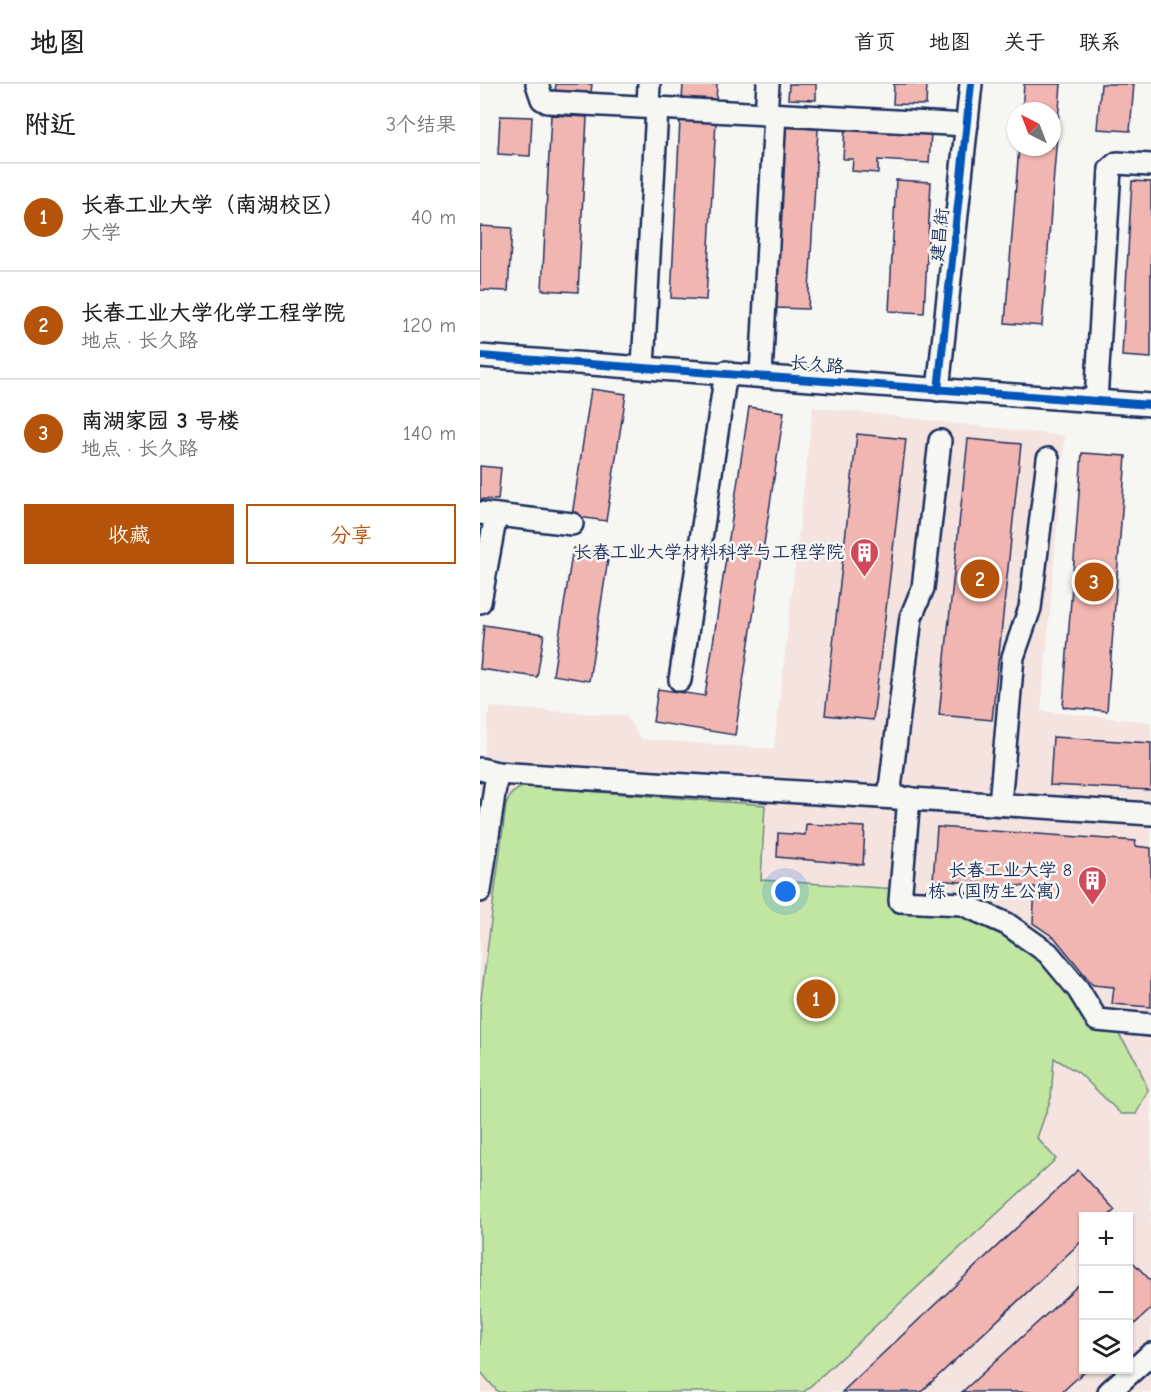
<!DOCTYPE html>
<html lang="zh">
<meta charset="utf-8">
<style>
body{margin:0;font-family:"Comic Neue","LXGW WenKai TC",sans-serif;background:#f2f2f2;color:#222}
.controls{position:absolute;right:18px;bottom:18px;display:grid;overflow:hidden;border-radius:0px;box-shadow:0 2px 4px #0004}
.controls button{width:54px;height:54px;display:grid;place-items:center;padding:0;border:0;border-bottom:2px solid #e0e0e0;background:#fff;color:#222;font:30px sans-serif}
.compass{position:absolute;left:527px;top:18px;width:54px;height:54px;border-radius:50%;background:#fff;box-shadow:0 2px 4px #0004;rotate:318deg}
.you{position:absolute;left:306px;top:808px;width:21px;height:21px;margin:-15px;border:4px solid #fff;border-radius:50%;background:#1a73e8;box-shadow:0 0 0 9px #1a73e833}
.badge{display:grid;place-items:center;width:39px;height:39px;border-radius:50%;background:#b45309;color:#fff;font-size:20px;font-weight:700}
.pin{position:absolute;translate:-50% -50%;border:3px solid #fff;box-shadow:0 2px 6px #0006}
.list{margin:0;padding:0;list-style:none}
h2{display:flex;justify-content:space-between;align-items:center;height:78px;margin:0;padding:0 24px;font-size:26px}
h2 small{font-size:20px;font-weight:400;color:#767676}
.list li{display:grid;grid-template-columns:39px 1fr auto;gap:18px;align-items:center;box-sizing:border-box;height:108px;padding:0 24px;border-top:2px solid #e0e0e0}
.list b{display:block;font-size:22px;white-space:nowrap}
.list p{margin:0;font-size:20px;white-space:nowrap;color:#767676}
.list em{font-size:20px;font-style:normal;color:#767676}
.actions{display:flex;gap:12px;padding:18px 24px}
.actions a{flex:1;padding:14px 0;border:2px solid #b45309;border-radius:0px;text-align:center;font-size:21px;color:#b45309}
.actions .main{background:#b45309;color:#fff}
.icon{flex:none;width:33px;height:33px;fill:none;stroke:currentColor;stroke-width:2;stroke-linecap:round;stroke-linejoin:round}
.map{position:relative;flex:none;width:671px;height:1308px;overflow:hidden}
header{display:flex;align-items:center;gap:36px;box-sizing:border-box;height:84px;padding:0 30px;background:#fff;border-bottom:2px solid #e0e0e0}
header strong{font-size:28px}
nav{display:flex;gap:33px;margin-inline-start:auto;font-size:21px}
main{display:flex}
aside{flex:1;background:#fff}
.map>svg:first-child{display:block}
</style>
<header>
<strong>地图</strong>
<nav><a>首页</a><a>地图</a><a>关于</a><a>联系</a></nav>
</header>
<main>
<aside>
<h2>附近<small>3个结果</small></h2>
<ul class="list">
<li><span class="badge">1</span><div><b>长春工业大学（南湖校区）</b><p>大学</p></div><em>40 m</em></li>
<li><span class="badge">2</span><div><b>长春工业大学化学工程学院</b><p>地点 · 长久路</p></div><em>120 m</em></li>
<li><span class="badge">3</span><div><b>南湖家园 3 号楼</b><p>地点 · 长久路</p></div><em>140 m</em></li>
</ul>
<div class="actions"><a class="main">收藏</a><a>分享</a></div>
</aside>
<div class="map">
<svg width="671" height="1308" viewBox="0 0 671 1308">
<rect width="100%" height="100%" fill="#f6f6f2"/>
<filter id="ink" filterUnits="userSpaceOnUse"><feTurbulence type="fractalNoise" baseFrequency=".0167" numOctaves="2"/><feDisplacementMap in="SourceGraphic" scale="12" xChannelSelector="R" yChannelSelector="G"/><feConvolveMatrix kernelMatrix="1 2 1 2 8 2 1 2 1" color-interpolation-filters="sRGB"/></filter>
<g filter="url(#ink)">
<path fill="#f5e3df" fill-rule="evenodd" d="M333 323 585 352 561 627 671 638V1308H0V697L10 623 146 632 161 655 294 665ZM604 1132H648V1286H604Z"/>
<path fill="#c1e6a1" stroke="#6e8a80" stroke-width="1.5" d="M43 702 285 721 281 796 463 808 512 822 594 884 656 976 668 1006 656 1030H641L599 989 574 974 571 1014 557 1054 576 1075 324 1308H18L0 1287V922L26 721 31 710Z"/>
<g fill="#f2b6b2" stroke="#1b2f5e" stroke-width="1.5">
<path d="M76 0H112L111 8 75 7Z"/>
<path d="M203 0H237L236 19 202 17Z"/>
<path d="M309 0H336V16L308 15Z"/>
<path d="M414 0H447L446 21 413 20Z"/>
<path d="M544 0H581L562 242 525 239 539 63H572V27H542Z"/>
<path d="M621 0H654L650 47 617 45Z"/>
<path d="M71 31 107 33 98 208 62 206Z"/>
<path d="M20 32 52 33 50 72 18 70Z"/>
<path d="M200 36 236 37 226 216 191 214Z"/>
<path d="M304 43 338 45 328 225 295 224Z"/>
<path d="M365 44 451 49 449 79 398 76V89L372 87 373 75H363Z"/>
<path d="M416 96 451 98 444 229 409 227Z"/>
<path d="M652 97 671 98V274L642 272Z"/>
<path d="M0 142 32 144 28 207 0 206Z"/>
<path d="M111 305 146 310 126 437 92 432Z"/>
<path d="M269 323 304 328 255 651 173 638 178 605 225 612Z"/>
<path d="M377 350 426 355 393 636 345 631Z"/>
<path d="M488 355 541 360 512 636 459 631Z"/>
<path d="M602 369 646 372 627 627 583 623Z"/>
<path d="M0 382 21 384 18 416 0 415Z"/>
<path d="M93 464 129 469 109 597 73 591Z"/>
<path d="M4 541 64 550 57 593 0 585Z"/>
<path d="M573 653 671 659V706L570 701Z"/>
<path d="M326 740 385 743 383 781 297 773 298 749 325 751Z"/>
<path d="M457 743 656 757 655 762 671 764V923L632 920 634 903 613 901 575 854 553 839 555 803 453 796Z"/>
<path d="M598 1086 635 1126 628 1132H604V1155L441 1308H362Z"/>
<path d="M648 1173 671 1197V1225L648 1246Z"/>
<path d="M604 1196V1286H606L582 1308H482Z"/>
</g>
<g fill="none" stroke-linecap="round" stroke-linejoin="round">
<defs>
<g id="minor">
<path d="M57 0 62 15 68 18 487 41"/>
<path d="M168 23 169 0"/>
<path d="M286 30 288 0"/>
<path d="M0 272 671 321"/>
<path d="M163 283 177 24"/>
<path d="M281 291 295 30"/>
<path d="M458 306 491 0"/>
<path d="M616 317 630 85 637 79 671 81"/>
<path d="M0 429 92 440"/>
<path d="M0 518 16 431"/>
<path d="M200 596 246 288"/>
<path d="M0 685 17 689 671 730"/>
<path d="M409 713 431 533 443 504 460 357"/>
<path d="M429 714 420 817 482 820 527 840 568 869 598 905 617 936 671 941"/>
<path d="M520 720 533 573 550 524 568 375"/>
<path d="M0 807 17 689"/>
<path d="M629 1308 671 1270"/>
</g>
</defs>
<use href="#minor" stroke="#1b2f5e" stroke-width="26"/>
<use href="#minor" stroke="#f6f6f2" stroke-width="21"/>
<defs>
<g id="cycleway">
<path d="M0 272 671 321"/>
<path d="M458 306 491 0"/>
</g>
</defs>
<use href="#cycleway" stroke="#f6f6f2" stroke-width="11"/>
<use href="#cycleway" stroke="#0057b8" stroke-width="8"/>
</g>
</g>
<defs>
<symbol id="building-pin" viewBox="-11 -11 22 30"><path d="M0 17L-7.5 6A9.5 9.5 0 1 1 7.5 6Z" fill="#d1495b" stroke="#f6f6f2"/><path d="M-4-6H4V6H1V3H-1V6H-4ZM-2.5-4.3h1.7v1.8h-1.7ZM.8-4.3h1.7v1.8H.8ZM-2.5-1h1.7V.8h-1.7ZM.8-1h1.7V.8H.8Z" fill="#fff"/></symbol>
</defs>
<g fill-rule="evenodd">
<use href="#building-pin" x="368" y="452" width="33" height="45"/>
<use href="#building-pin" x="596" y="780" width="33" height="45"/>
</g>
<g text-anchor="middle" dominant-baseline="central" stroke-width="5" stroke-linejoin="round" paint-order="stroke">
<g font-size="18" fill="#1b2f5e" stroke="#f6f6f2">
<text transform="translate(460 151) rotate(-84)">建昌街</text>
<text transform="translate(337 281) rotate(5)">长久路</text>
</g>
<g font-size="18" fill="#1b2f5e" stroke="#f6f6f2" text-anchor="end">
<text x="364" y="468">长春工业大学材料科学与工程学院</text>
<text x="592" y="786">长春工业大学 8<tspan x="592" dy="21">栋（国防生公寓）</tspan></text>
</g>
</g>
</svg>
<div class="controls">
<button>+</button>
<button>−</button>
<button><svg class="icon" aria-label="layers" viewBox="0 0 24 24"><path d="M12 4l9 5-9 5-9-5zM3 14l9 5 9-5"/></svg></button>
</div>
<svg class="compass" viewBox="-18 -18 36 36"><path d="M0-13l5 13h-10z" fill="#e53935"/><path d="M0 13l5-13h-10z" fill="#767676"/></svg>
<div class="you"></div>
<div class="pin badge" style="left:336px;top:915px">1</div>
<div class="pin badge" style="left:500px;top:495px">2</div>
<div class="pin badge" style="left:614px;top:498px">3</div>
</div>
</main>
